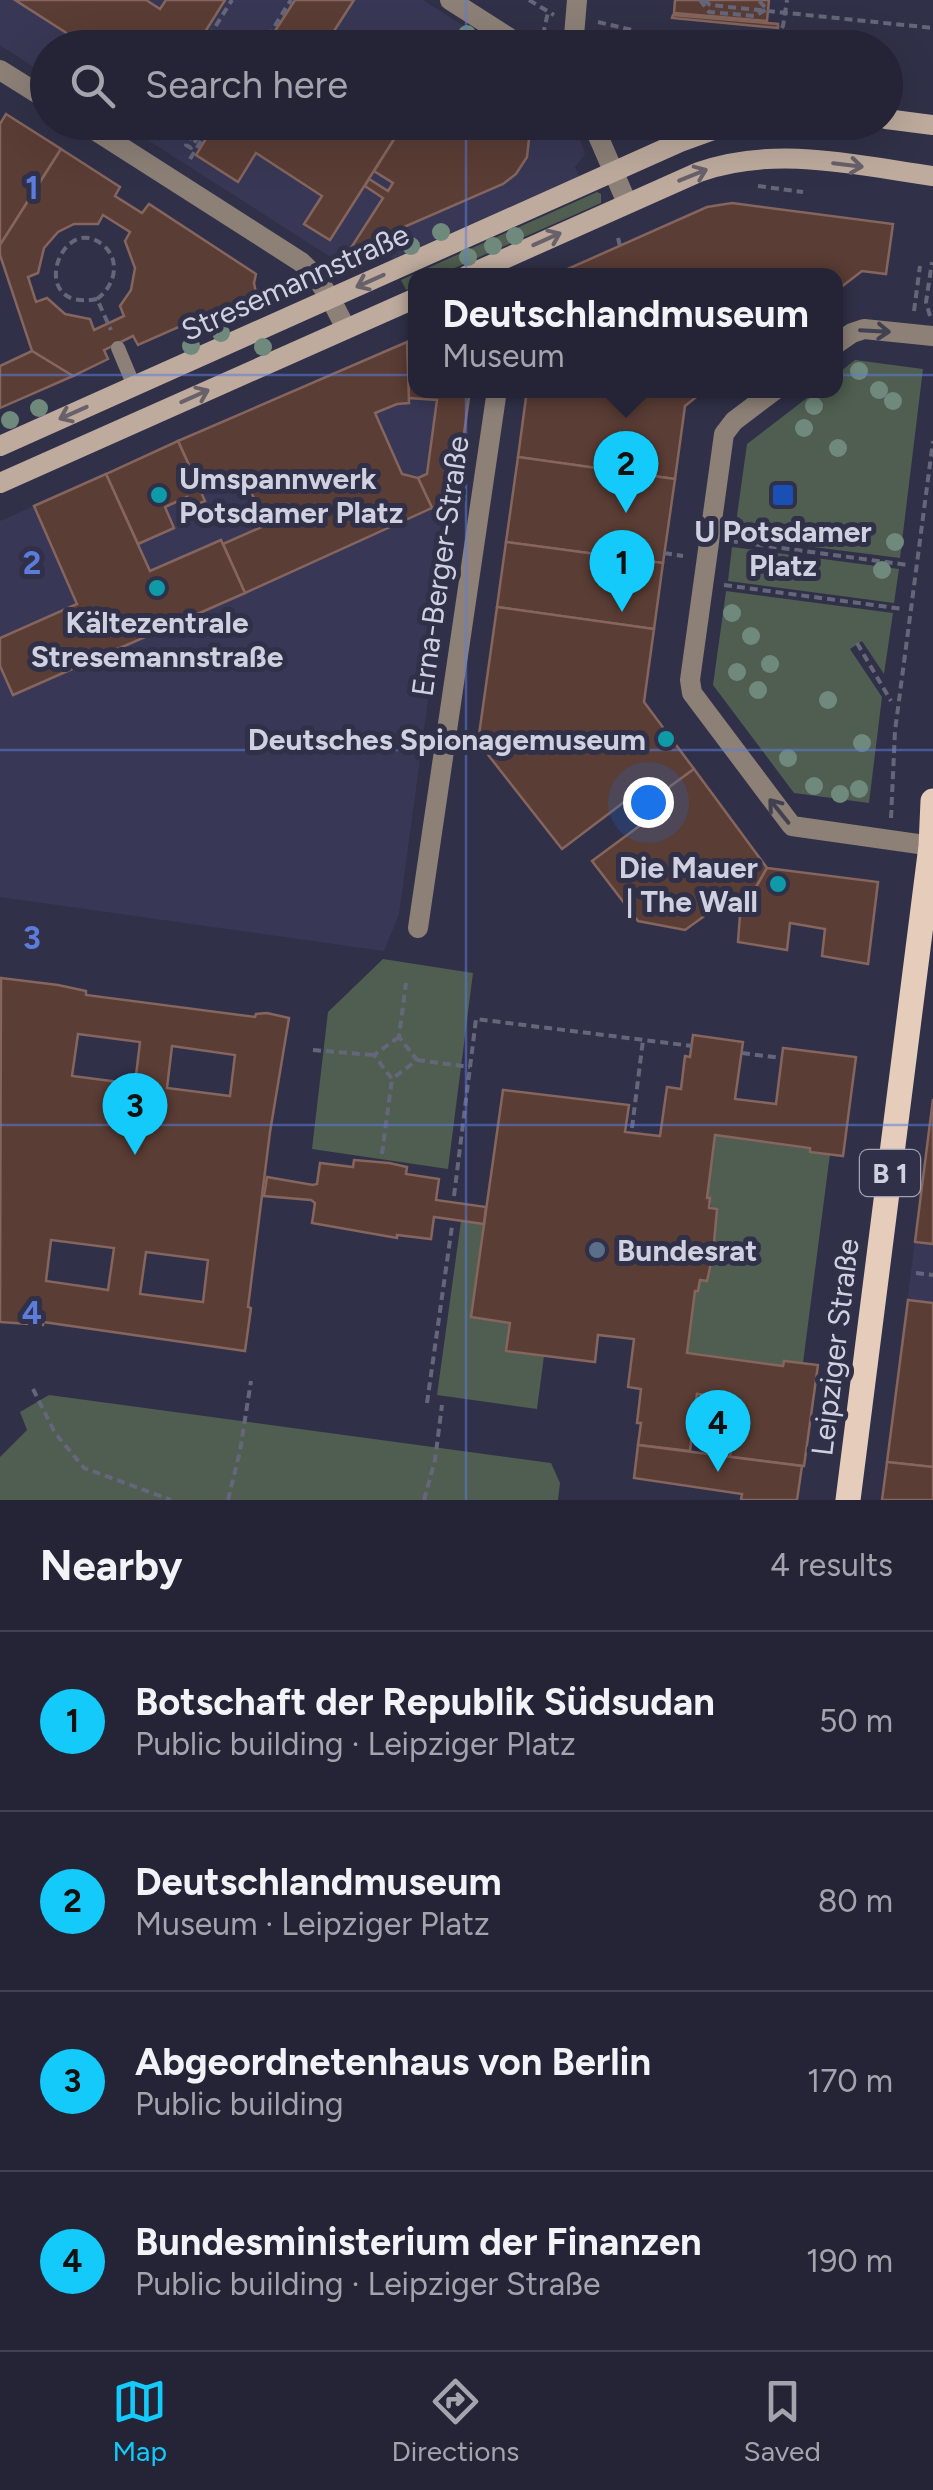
<!DOCTYPE html>
<meta charset="utf-8">
<style>
body{margin:0;font-family:Figtree,sans-serif;background:#2c2c3e;color:#f1f3f6}
.you{position:absolute;left:648px;top:802px;width:35px;height:35px;margin:-25px;border:8px solid #fff;border-radius:50%;background:#1a73e8;box-shadow:0 0 0 15px #1a73e833}
.badge{display:grid;place-items:center;width:65px;height:65px;border-radius:50%;background:#13cafb;color:#111;font-size:32px;font-weight:700}
.pin{position:absolute;translate:-50% -82px;filter:drop-shadow(0 2px 5px #0008)}
.pin::after{content:'';position:absolute;top:52px;width:35px;height:30px;background:inherit;clip-path:polygon(0 0,100% 0,50% 100%)}
.popup{position:absolute;left:408px;top:268px;width:435px;height:130px;box-sizing:border-box;display:grid;place-content:center;border-radius:20px;background:#242436;filter:drop-shadow(0 2px 8px #0005);font-size:32px;white-space:nowrap;color:#a3a4ad}
.popup b{font-size:38px;color:#f1f3f6}
.popup::after{content:'';position:absolute;left:50%;top:100%;margin-left:-20px;border:20px solid transparent;border-top-color:#242436}
.list{margin:0;padding:0;list-style:none}
h2{display:flex;justify-content:space-between;align-items:center;height:130px;margin:0;padding:0 40px;font-size:42px}
h2 small{font-size:32px;font-weight:400;color:#a3a4ad}
.list li{display:grid;grid-template-columns:65px 1fr auto;gap:30px;align-items:center;box-sizing:border-box;height:180px;padding:0 40px;border-top:2px solid #414151}
.list b{display:block;font-size:38px;white-space:nowrap}
.list p{margin:0;font-size:32px;white-space:nowrap;color:#a3a4ad}
.list em{font-size:32px;font-style:normal;color:#a3a4ad}
.icon{flex:none;width:55px;height:55px;fill:none;stroke:currentColor;stroke-width:2;stroke-linecap:round;stroke-linejoin:round}
.map{position:relative;flex:none;width:933px;height:1500px;overflow:hidden}
.search{position:absolute;background:#242436;box-shadow:0 10px 40px #0002;left:30px;right:30px;top:30px;height:110px;display:flex;align-items:center;gap:25px;box-sizing:border-box;padding:0 35px;border-radius:55px;color:#a3a4ad;font-size:38px}
.sheet{height:850px;background:#242436}
nav{display:flex;justify-content:space-around;align-items:center;box-sizing:border-box;height:140px;border-top:2px solid #414151;background:#242436;font-size:28px;color:#a3a4ad}
nav a{display:grid;justify-items:center;gap:5px}
nav .on{color:#13cafb}
.map>svg:first-child{display:block}
</style>
<div class="map">
<svg width="933" height="1500" viewBox="0 0 933 1500">
<rect width="100%" height="100%" fill="#303048"/>
<g fill="#383856">
<path d="M0 0H423L497 47 48 48 47 76 0 45Z"/>
<path d="M121 123H574L585 154 575 167 579 176 392 259 388 252 352 267 340 263Z"/>
<path d="M407 342 416 390 470 391 399 914 384 951 0 897V521Z"/>
<path d="M933 1099V1467L887 1462Z"/>
</g>
<g fill="#4f5e50">
<path d="M597 192 601 194V203L439 275 416 276V286L406 290 401 280Z"/>
<path d="M855 360 923 369 900 558 734 537 747 444 816 391 836 390V375Z"/>
<path d="M732 547 899 569 894 603 728 581Z"/>
<path d="M726 591 893 613 884 674 862 641 850 649 882 697 869 803 794 793 713 685Z"/>
<path d="M383 959 473 973 448 1169 312 1149 328 1012Z"/>
<path d="M715 1135 810 1148V1152L830 1154 803 1363 784 1361 783 1366 687 1353 695 1291H698L700 1280 707 1281 715 1239 710 1198H707Z"/>
<path d="M461 1221 484 1224 471 1317 510 1323 507 1351 544 1356 537 1409 437 1395Z"/>
<path d="M49 1395 551 1463 560 1483 558 1500H0V1457L27 1430 20 1412Z"/>
</g>
<g fill="#5a3d35" stroke="#85655d" stroke-width="2.5" fill-rule="evenodd">
<path d="M15 0H146L160 9 166 0H225L195 48H90Z"/>
<path d="M295 0H354L323 48H264Z"/>
<path d="M675 0H769L767 21 674 13Z"/>
<path d="M673 15 778 24V28L672 18Z"/>
<path d="M6 114 61 149 0 245V124Z"/>
<path d="M216 122H338L360 137 369 122H405L330 240 304 224 322 196 256 153 238 182 196 155Z"/>
<path d="M405 122H527L529 139 527 157 516 174 503 184 349 251 383 198 365 186 369 179 388 191 393 183 374 171Z"/>
<path d="M61 149 120 187 115 196 142 213 149 204 256 274 254 283 256 293 138 345 133 336 104 350 108 359 73 376 32 351 0 255V245ZM103 215 130 232 125 241 135 268 131 290 120 306 124 316 94 330 90 319 65 314 47 298 36 302 28 277 38 273 44 248 58 232 74 224H98Z"/>
<path d="M732 203 893 224 886 274 862 271 836 291V276H552L707 207Z"/>
<path d="M416 340V390H470L455 499 432 508 418 478 427 474 437 400 409 398 407 344Z"/>
<path d="M407 342 409 403 397 404 375 413 402 474 418 478 432 508 245 593 223 544 266 525 243 474 202 493 178 441Z"/>
<path d="M32 351 73 376 0 408V366Z"/>
<path d="M527 390H705L685 406 675 479 518 457Z"/>
<path d="M178 441 205 501 191 507 187 497 165 507 174 528 138 544 106 474Z"/>
<path d="M518 457 675 479 663 563 506 542Z"/>
<path d="M106 474 150 571 221 540 245 593 13 695 0 666V638L77 604 34 506Z"/>
<path d="M506 542 663 563 654 629 497 607Z"/>
<path d="M497 607 654 629 644 702 694 769 653 799 644 787 562 849 478 742Z"/>
<path d="M694 769 767 868 740 915 728 899 685 930 638 921 592 861 661 810 653 799Z"/>
<path d="M767 868 878 882 868 964 822 956 825 929 790 923 787 950 738 942 740 915Z"/>
<path d="M1 978 58 985 86 991V995L255 1017 256 1014 267 1013 289 1018 270 1132 248 1307 251 1308 245 1351 43 1322V1325L0 1322ZM78 1034 140 1042 135 1084 72 1076ZM172 1046 235 1055 230 1096 167 1088ZM51 1240 114 1248 108 1290 46 1281ZM146 1252 208 1260 203 1302 140 1294Z"/>
<path d="M693 1035 743 1042 735 1099 776 1104 783 1048 856 1057 843 1156 810 1152V1148L715 1135 707 1198H710L709 1208 717 1209 713 1254 707 1281 700 1280 698 1291H695L687 1353 783 1366 784 1361 818 1365 804 1466 730 1457 737 1399 697 1394 690 1451 638 1445 641 1423H637L641 1389 628 1387 634 1339 598 1335 595 1362 506 1351 510 1323 471 1317 503 1090 629 1105 625 1132 660 1136 667 1087 681 1089 685 1056 690 1057Z"/>
<path d="M933 1099V1244L915 1242Z"/>
<path d="M354 1160 389 1163 407 1167 406 1174 439 1179 436 1200 486 1207 484 1224 434 1217 431 1239 397 1235V1238L312 1223 315 1203 311 1200 264 1196 267 1177 313 1185 317 1184 320 1163 353 1167Z"/>
<path d="M908 1300 933 1303V1467L887 1462Z"/>
<path d="M638 1445 802 1466 797 1500H741L742 1494 634 1478Z"/>
<path d="M887 1462 933 1467V1500H882Z"/>
</g>
<g fill="none" stroke-linecap="round" stroke-linejoin="round">
<g stroke="#66667b" stroke-width="4" stroke-dasharray="8 5" stroke-linecap="butt">
<path d="M529 0 554 15"/>
<path d="M700 0 709 12 755 16 767 9 758 0"/>
<path d="M704 0 710 5 933 28"/>
<path d="M598 22 632 30 657 48"/>
<path d="M543 35 548 12"/>
<path d="M202 48 232 0"/>
<path d="M261 48 291 0"/>
<path d="M671 48 704 37H775L783 26 787 0"/>
<path d="M200 122 186 145 191 148 208 122"/>
<path d="M148 132 154 122"/>
<path d="M529 139 540 122"/>
<path d="M190 159 213 122"/>
<path d="M758 186 803 192"/>
<path d="M618 238 620 246"/>
<path d="M97 299C25 313 61 210 103 245 122 261 114 287 97 299L111 330"/>
<path d="M914 311 920 266"/>
<path d="M930 316 926 302 932 262"/>
<path d="M730 541 908 565"/>
<path d="M664 553 683 556"/>
<path d="M724 585 903 609"/>
<path d="M857 643 891 701"/>
<path d="M891 818 895 731 933 441"/>
<path d="M399 1037 374 1055 392 1079 417 1060 399 1037 406 983"/>
<path d="M313 1050 373 1055"/>
<path d="M742 1053 781 1058"/>
<path d="M417 1060 470 1067"/>
<path d="M632 1128 643 1040"/>
<path d="M382 1154 392 1079"/>
<path d="M454 1196 476 1019 692 1046"/>
<path d="M714 1246 726 1248"/>
<path d="M916 1273 933 1275"/>
<path d="M33 1389 55 1433 84 1468 171 1500"/>
<path d="M427 1403 452 1226"/>
<path d="M691 1439 731 1445"/>
<path d="M228 1500 240 1451 251 1381"/>
<path d="M424 1500 435 1460 442 1405"/>
</g>
<path stroke="#8c8077" stroke-width="14" d="M118 348 134 386"/>
<g stroke="#8c8077" stroke-width="20">
<path d="M450 0 525 48"/>
<path d="M573 48 577 0"/>
<path d="M0 70 48 100"/>
<path d="M82 122 301 262C322 281 334 304 346 329"/>
<path d="M592 122 627 203"/>
<path d="M836 344 852 333 864 329 933 336"/>
<path d="M775 390 734 421 724 434 690 680 692 693 792 826 933 846"/>
<path d="M418 928 497 390"/>
</g>
<g stroke="#beab9e" stroke-width="20">
<path d="M886 119 933 125"/>
<path d="M466 276 699 172C775 145 856 165 933 176"/>
<path d="M0 446 680 142 735 122"/>
<path d="M0 483 416 298"/>
</g>
<path stroke="#e5ccbb" stroke-width="25" d="M848 1500 931 846 933 801"/>
</g>
<g fill="#70897d">
<circle cx="467" cy="34" r="9"/>
<circle cx="441" cy="232" r="9"/>
<circle cx="515" cy="236" r="9"/>
<circle cx="411" cy="246" r="9"/>
<circle cx="493" cy="246" r="9"/>
<circle cx="468" cy="257" r="9"/>
<circle cx="221" cy="333" r="9"/>
<circle cx="191" cy="346" r="9"/>
<circle cx="263" cy="347" r="9"/>
<circle cx="859" cy="371" r="9"/>
<circle cx="879" cy="390" r="9"/>
<circle cx="893" cy="401" r="9"/>
<circle cx="814" cy="406" r="9"/>
<circle cx="39" cy="408" r="9"/>
<circle cx="10" cy="420" r="9"/>
<circle cx="804" cy="428" r="9"/>
<circle cx="838" cy="448" r="9"/>
<circle cx="857" cy="533" r="9"/>
<circle cx="895" cy="542" r="9"/>
<circle cx="882" cy="570" r="9"/>
<circle cx="732" cy="613" r="9"/>
<circle cx="751" cy="636" r="9"/>
<circle cx="770" cy="664" r="9"/>
<circle cx="737" cy="672" r="9"/>
<circle cx="758" cy="690" r="9"/>
<circle cx="828" cy="700" r="9"/>
<circle cx="862" cy="743" r="9"/>
<circle cx="788" cy="758" r="9"/>
<circle cx="814" cy="786" r="9"/>
<circle cx="859" cy="789" r="9"/>
<circle cx="840" cy="794" r="9"/>
</g>
<defs><path id="oneway-shaft" d="M-6 0H5M1.5-3L5.5 0L1.5 3" fill="none" stroke-width="1.6" stroke-linecap="round" stroke-linejoin="round" transform="scale(2.5)"/></defs>
<g stroke="#69616a">
<use href="#oneway-shaft" transform="translate(848 165) rotate(7)"/>
<use href="#oneway-shaft" transform="translate(693 175) rotate(-22)"/>
<use href="#oneway-shaft" transform="translate(547 239) rotate(-24)"/>
<use href="#oneway-shaft" transform="translate(370 281) rotate(156)"/>
<use href="#oneway-shaft" transform="translate(195 396) rotate(-24)"/>
<use href="#oneway-shaft" transform="translate(73 413) rotate(156)"/>
</g>
<g stroke="#424051">
<use href="#oneway-shaft" transform="translate(875 331) rotate(3)"/>
<use href="#oneway-shaft" transform="translate(779 811) rotate(-129)"/>
</g>
<path fill="none" stroke="#5c7cdb" stroke-width="2.5" stroke-opacity="0.55" d="M466 0V48M466 122V1500M0 375H933M0 750H933M0 1125H933"/>
<g fill="#0f9aa8" stroke="#303048" stroke-width="4">
<circle cx="159" cy="495" r="10"/>
<circle cx="157" cy="588" r="10"/>
<circle cx="666" cy="739" r="10"/>
<circle cx="778" cy="884" r="10"/>
</g>
<rect fill="#1a4fb4" stroke="#303048" stroke-width="4" x="771" y="483" width="24" height="24" rx="5"/>
<circle fill="#5c6f8a" stroke="#303048" stroke-width="4" cx="597" cy="1250" r="10"/>
<g text-anchor="middle" dominant-baseline="central" stroke-width="10" stroke-linejoin="round" paint-order="stroke">
<rect fill="#303048" stroke="#a0a1b2" stroke-width="2.5" x="860" y="1150" width="60" height="46" rx="8"/>
<g font-size="28" font-weight="bold" fill="#d0d1e0">
<text x="890" y="1173">B 1</text>
</g>
<g font-size="30" fill="#d0d1e0" stroke="#303048">
<text transform="translate(295 282) rotate(-24)">Stresemannstraße</text>
<text transform="translate(440 566) rotate(-82)">Erna-Berger-Straße</text>
<text transform="translate(835 1347) rotate(-83)">Leipziger Straße</text>
</g>
<g font-size="30" font-weight="bold" fill="#d0d1e0" stroke="#303048" text-anchor="start">
<text x="179" y="478">Umspannwerk<tspan x="179" dy="34">Potsdamer Platz</tspan></text>
<text x="783" y="531" text-anchor="middle">U Potsdamer<tspan x="783" dy="34">Platz</tspan></text>
<text x="157" y="622" text-anchor="middle">Kältezentrale<tspan x="157" dy="34">Stresemannstraße</tspan></text>
<text x="646" y="739" text-anchor="end">Deutsches Spionagemuseum</text>
<text x="758" y="867" text-anchor="end">Die Mauer<tspan x="758" dy="34">| The Wall</tspan></text>
<text x="617" y="1250">Bundesrat</text>
</g>
</g>
<g font-size="32" text-anchor="middle" font-weight="bold" fill="#5c7cdb" stroke="#303048" stroke-width="10" stroke-linejoin="round" paint-order="stroke">
<text x="32" y="199">1</text>
<text x="32" y="574">2</text>
<text x="32" y="949">3</text>
<text x="32" y="1324">4</text>
</g>
</svg>
<div class="you"></div>
<div class="pin badge" style="left:622px;top:612px">1</div>
<div class="pin badge" style="left:626px;top:513px">2</div>
<div class="popup"><b>Deutschlandmuseum</b>Museum</div>
<div class="pin badge" style="left:135px;top:1155px">3</div>
<div class="pin badge" style="left:718px;top:1472px">4</div>
<div class="search"><svg class="icon" aria-label="search" viewBox="0 0 24 24"><circle cx="10" cy="10" r="6"/><path d="M15 15l6 6"/></svg>Search here</div>
</div>
<section class="sheet">
<h2>Nearby<small>4 results</small></h2>
<ul class="list">
<li><span class="badge">1</span><div><b>Botschaft der Republik Südsudan</b><p>Public building · Leipziger Platz</p></div><em>50 m</em></li>
<li><span class="badge">2</span><div><b>Deutschlandmuseum</b><p>Museum · Leipziger Platz</p></div><em>80 m</em></li>
<li><span class="badge">3</span><div><b>Abgeordnetenhaus von Berlin</b><p>Public building</p></div><em>170 m</em></li>
<li><span class="badge">4</span><div><b>Bundesministerium der Finanzen</b><p>Public building · Leipziger Straße</p></div><em>190 m</em></li>
</ul>
</section>
<nav>
<a class="on"><svg class="icon" aria-label="map" viewBox="0 0 24 24"><path d="M3 6l6-2 6 2 6-2v14l-6 2-6-2-6 2zM9 4v14M15 6v14"/></svg>Map</a>
<a><svg class="icon" aria-label="directions" viewBox="0 0 24 24"><path d="M12 3l9 9-9 9-9-9zM9 14v-3h6M13 9l2 2-2 2"/></svg>Directions</a>
<a><svg class="icon" aria-label="saved" viewBox="0 0 24 24"><path d="M7 4h10v16l-5-4-5 4z"/></svg>Saved</a>
</nav>
